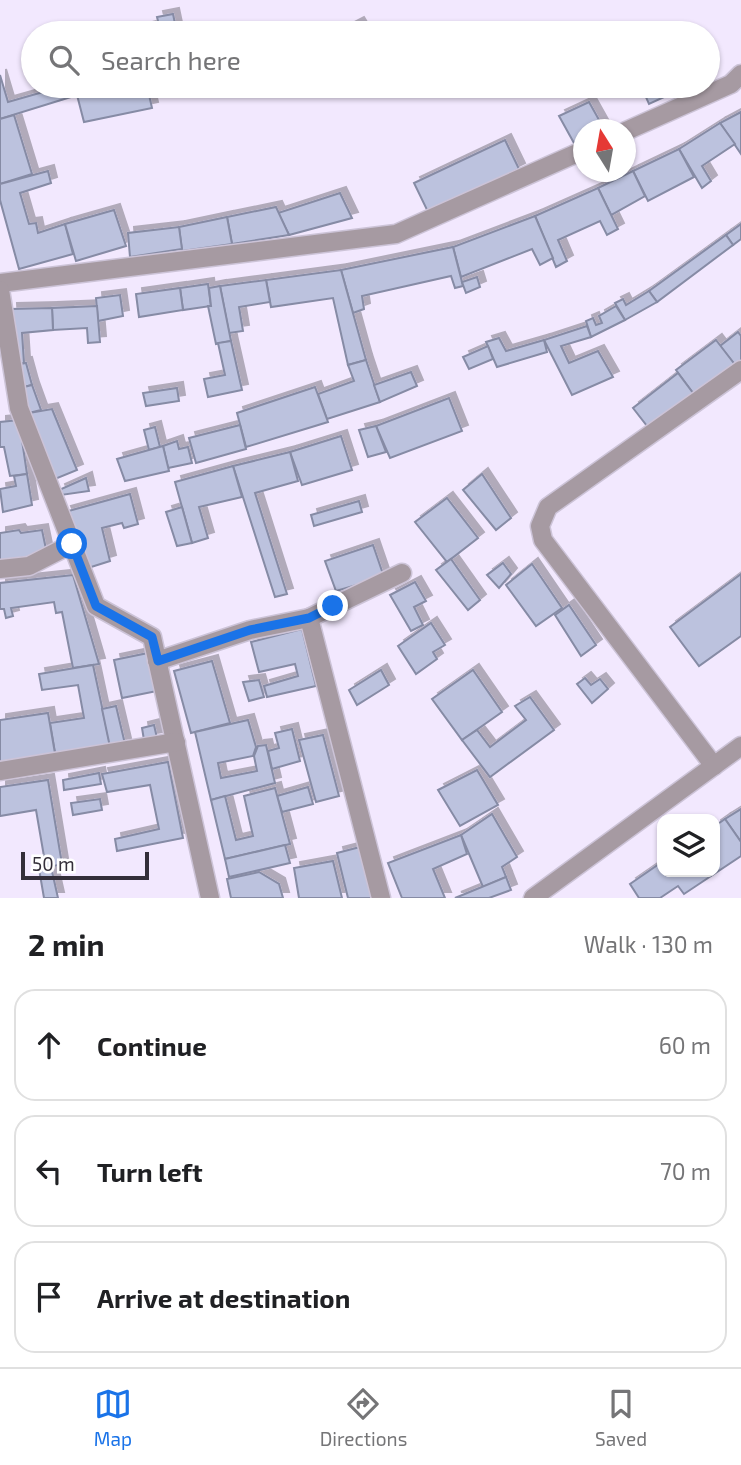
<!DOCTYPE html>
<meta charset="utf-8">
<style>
body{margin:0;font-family:"Exo 2",sans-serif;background:#f6f6f6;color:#202124}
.controls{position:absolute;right:21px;bottom:21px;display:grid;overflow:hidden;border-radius:14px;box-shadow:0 2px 5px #0004}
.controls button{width:63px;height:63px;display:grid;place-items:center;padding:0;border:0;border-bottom:2px solid #e0e0e0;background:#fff;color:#202124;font:35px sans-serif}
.compass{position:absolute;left:573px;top:119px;width:63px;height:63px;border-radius:50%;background:#fff;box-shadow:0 2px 5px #0004;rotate:349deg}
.scale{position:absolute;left:21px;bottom:18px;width:128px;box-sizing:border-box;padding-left:7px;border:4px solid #332e39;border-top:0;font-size:19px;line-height:24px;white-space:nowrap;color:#332e39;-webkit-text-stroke:5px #fff;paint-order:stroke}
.stop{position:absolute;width:21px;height:21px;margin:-16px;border:5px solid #1a73e8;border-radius:50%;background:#fff}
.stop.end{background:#1a73e8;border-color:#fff;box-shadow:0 2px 7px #0008}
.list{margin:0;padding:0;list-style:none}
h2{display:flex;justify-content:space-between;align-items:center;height:91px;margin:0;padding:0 28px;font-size:30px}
h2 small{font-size:23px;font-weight:400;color:#757577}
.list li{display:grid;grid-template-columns:46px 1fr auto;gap:21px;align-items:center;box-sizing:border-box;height:112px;margin:0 14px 14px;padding:0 14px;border:2px solid #e0e0e0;border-radius:21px}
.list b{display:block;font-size:26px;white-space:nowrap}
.list em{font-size:23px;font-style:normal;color:#757577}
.icon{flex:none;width:38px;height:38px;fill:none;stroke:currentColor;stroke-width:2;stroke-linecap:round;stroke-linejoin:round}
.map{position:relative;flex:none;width:741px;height:898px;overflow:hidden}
.search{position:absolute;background:#fff;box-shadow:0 2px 5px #0004;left:21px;right:21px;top:21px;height:77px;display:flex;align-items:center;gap:18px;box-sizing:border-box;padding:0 24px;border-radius:38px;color:#757577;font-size:26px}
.sheet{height:469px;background:#fff}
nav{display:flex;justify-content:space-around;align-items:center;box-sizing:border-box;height:98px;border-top:2px solid #e0e0e0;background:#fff;font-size:19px;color:#757577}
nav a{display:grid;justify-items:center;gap:4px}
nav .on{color:#1a73e8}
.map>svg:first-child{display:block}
</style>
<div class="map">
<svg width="741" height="898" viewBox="0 0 741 898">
<defs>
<filter id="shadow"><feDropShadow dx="6" dy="-6" stdDeviation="0" flood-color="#0004"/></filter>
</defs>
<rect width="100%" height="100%" fill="#f2e8fe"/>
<g fill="#bcc2de" stroke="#868ba5" stroke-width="2" filter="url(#shadow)">
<path d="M173 14 177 33H125L159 25 157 17Z"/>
<path d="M358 23 364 33H339Z"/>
<path d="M0 75 8 102 64 86H71L74 96 0 119Z"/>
<path d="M120 86H147L152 108 84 122 77 95Z"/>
<path d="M641 86H688L649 104Z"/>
<path d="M589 102 603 127 584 130V137L574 143 559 116Z"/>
<path d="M741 112V154L720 123Z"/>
<path d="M14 115 32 174 0 184V119Z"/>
<path d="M720 123 735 144 702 166 711 181 702 188 679 149Z"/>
<path d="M505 140 519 169 429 214 414 183Z"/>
<path d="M679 149 694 177 648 201 633 171Z"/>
<path d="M48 171 51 183 20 193 29 224 36 223 38 233 65 224 73 254 19 269 0 200V184Z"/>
<path d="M633 171 645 196 611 215 598 188Z"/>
<path d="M598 188 618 229 607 235 600 221 558 240 567 261 556 267 535 216Z"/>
<path d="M340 193 352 218 289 235 278 213Z"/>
<path d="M276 207 289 235 232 244 227 217Z"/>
<path d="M114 210 126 246 76 261 65 224Z"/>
<path d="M535 216 553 258 540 265 532 249 461 277 453 247Z"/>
<path d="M227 217 232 244 182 251 179 227Z"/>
<path d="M741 224V239L733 245 726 235Z"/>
<path d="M179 227 182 249 130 257 128 233Z"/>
<path d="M726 235 733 245 657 302 649 291Z"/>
<path d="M453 247 463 286 455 288 451 276 362 296 364 309 353 313 341 270Z"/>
<path d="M341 270 366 360 348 365 333 298 271 307 266 280Z"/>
<path d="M477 277 480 287 466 293 462 282Z"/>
<path d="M266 280 270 302 239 307 243 331 229 333 220 286Z"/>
<path d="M208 284 211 306 183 310 180 288Z"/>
<path d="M220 286 231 341 216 344 208 306H211L209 288Z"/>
<path d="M180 288 183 310 139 317 136 294Z"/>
<path d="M649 291 657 302 625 320 615 303 623 299 626 305Z"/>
<path d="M120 295 123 316 98 321 96 298Z"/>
<path d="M97 306 100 342 88 343 87 328 53 330 52 308Z"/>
<path d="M616 306 625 320 591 337 586 321 593 318 596 325 602 323 599 316Z"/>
<path d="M52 308 53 330 22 333 24 363 14 365 11 309Z"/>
<path d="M587 326 591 337 561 346 569 363 598 351 613 377 572 395 544 340Z"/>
<path d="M738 332 741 336V363L736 366 720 346Z"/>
<path d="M499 338 506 351 544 340 547 352 497 367 486 342Z"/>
<path d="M716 340 736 366 696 397 676 370Z"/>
<path d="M231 341 242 390 208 397 204 379 225 375 218 343Z"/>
<path d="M488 346 493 359 469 369 463 357Z"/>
<path d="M366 360 380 402 327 419 318 394 354 381 348 365Z"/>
<path d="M26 363 32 385 20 388 14 365Z"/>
<path d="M411 372 417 386 380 402 374 385Z"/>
<path d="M678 373 696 397 651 431 633 408Z"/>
<path d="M32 385 41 410 29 413 20 388Z"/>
<path d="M315 387 328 422 246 447 237 413Z"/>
<path d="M177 388 179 401 146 406 143 393Z"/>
<path d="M449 398 462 431 390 458 376 426Z"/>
<path d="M52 409 77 470 55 479 29 413Z"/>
<path d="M19 420 27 474 10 476 4 447H0V422Z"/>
<path d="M240 425 246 449 196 463 189 438Z"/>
<path d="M376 426 386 452 368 457 359 430Z"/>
<path d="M155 427 160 447 149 450 144 430Z"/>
<path d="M341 436 352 470 302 485 290 452Z"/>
<path d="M177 441 179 449 188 447 192 463 168 468 163 446Z"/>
<path d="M163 446 169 471 125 481 117 459Z"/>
<path d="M290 452 298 481 255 493 287 594 275 597 233 466Z"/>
<path d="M233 466 242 497 199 507 208 538 192 543 175 482Z"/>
<path d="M27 474 32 505 3 512 0 489 16 486 14 476Z"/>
<path d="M482 474 511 518 496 530 463 490Z"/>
<path d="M86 478 89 491 61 495 59 490Z"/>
<path d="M130 494 138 524 124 528 122 523 102 528 110 561 88 568 65 512Z"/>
<path d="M447 498 478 538 447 562 415 522Z"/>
<path d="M359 501 362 512 314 526 311 515Z"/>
<path d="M182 507 192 543 177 546 166 512Z"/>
<path d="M19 530 21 533 42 530 47 554 0 561V533Z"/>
<path d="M373 545 384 577 336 591 325 561Z"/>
<path d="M451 559 480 600 468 610 436 570Z"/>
<path d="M503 563 511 574 499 588 487 575Z"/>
<path d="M532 564 562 608 536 626 506 585Z"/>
<path d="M741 574V636L699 666 670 627Z"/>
<path d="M73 575 99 664 73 668 62 612 56 613 54 602 11 608 13 616 6 618 4 609H0V583Z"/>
<path d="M415 582 426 601 414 607 423 625 411 631 390 595Z"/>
<path d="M569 605 596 645 581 656 555 615Z"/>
<path d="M431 623 445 645 433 652 437 659 416 674 398 646Z"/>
<path d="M302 629 316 686 267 697 264 686 298 676 295 664 259 672 251 642Z"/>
<path d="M148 653 157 691 122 698 114 660Z"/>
<path d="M212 661 230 723 191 733 174 671Z"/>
<path d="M93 665 111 749 56 759 50 723 84 718 78 685 42 690 39 674Z"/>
<path d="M381 670 389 685 357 705 349 690Z"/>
<path d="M473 670 502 712 462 740 432 699Z"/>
<path d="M585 678 591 685 600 679 608 689 592 703 577 684Z"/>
<path d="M259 680 264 697 249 701 243 682Z"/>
<path d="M530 697 554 730 490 777 462 740 477 730 490 747 526 720 515 706Z"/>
<path d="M116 706 125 744 110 747 102 709Z"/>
<path d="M48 713 56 759 0 766V720Z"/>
<path d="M248 720 256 747 253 756 218 763 221 778 257 771 254 756 258 746 266 745 275 783 211 800 195 732Z"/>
<path d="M154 725 157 738 144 740 142 728Z"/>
<path d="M292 729 300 761 272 769 268 751 279 748 275 733Z"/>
<path d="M323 735 339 796 316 802 299 740Z"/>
<path d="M168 762 183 838 117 851 115 839 159 829 150 785 107 792 102 774Z"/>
<path d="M477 770 498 805 460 826 438 790Z"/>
<path d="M99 773 101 784 64 790 63 780Z"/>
<path d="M48 780 62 864 46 868 36 810 0 816V787Z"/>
<path d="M308 787 313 804 282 812 277 796Z"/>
<path d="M275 788 290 844 225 859 211 800 225 796 236 840 253 836 244 796Z"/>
<path d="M100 799 102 810 73 815 71 803Z"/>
<path d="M741 809V842L725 819Z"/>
<path d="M492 814 517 857 502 867 506 877 483 887 461 835Z"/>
<path d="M725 819 741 842V856L684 894 678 886 660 898H639L630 884 662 862V872H715V826Z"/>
<path d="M461 835 467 854 433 869 445 898H402L388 863Z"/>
<path d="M285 845 290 863 229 877 225 859Z"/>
<path d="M360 847 373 898H348L337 853Z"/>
<path d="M333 861 342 898H299L294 868Z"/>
<path d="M51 867 58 898H44L39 869Z"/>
<path d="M259 872 279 884 283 898H231L227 879Z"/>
<path d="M506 877 511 890 489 898H455Z"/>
</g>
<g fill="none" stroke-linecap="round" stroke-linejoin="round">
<defs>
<g id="minor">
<path d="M626 131 731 84 741 74"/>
<path d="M0 283 396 234 584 150"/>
<path d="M0 290 19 408 96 606 152 637 210 898"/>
<path d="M0 569 29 566 72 544"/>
<path d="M309 618 381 898"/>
<path d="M157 661 250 630 309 618 402 573"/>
<path d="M714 766 543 540 540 526 548 507 741 370"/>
<path d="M0 771 176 742"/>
<path d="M533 898 741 746"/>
</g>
</defs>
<use href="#minor" stroke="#ccc3d7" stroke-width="21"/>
<use href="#minor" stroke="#a69aa2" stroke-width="18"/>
</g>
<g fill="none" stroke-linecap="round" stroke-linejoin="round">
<path stroke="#1a73e8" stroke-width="9" d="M72 544 96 606 152 637 158 661 250 630 309 618 333 606"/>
</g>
</svg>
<div class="controls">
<button><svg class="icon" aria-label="layers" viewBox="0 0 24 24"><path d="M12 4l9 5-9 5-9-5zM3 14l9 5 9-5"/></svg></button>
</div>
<svg class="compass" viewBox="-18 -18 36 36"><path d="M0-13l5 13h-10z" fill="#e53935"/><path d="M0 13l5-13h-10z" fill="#757577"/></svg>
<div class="scale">50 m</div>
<div class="stop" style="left:72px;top:544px"></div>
<div class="stop end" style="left:333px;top:606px"></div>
<div class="search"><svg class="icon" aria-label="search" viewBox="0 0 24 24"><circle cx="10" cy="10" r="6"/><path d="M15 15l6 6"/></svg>Search here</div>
</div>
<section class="sheet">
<h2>2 min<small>Walk · 130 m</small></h2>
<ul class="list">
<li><svg class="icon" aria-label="ahead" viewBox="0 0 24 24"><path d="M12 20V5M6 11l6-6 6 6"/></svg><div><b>Continue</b></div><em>60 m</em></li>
<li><svg class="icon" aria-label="left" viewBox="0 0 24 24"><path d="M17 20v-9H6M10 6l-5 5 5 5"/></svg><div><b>Turn left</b></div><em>70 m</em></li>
<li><svg class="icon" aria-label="arrive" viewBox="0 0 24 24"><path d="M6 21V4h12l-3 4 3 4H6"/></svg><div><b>Arrive at destination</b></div></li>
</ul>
</section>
<nav>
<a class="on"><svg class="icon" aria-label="map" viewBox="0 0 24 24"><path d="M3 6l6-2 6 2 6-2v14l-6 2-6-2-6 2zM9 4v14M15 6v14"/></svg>Map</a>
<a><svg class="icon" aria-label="directions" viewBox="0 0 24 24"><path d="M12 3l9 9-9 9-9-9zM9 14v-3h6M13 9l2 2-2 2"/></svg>Directions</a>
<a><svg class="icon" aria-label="saved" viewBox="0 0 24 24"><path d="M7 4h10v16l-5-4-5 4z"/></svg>Saved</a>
</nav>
